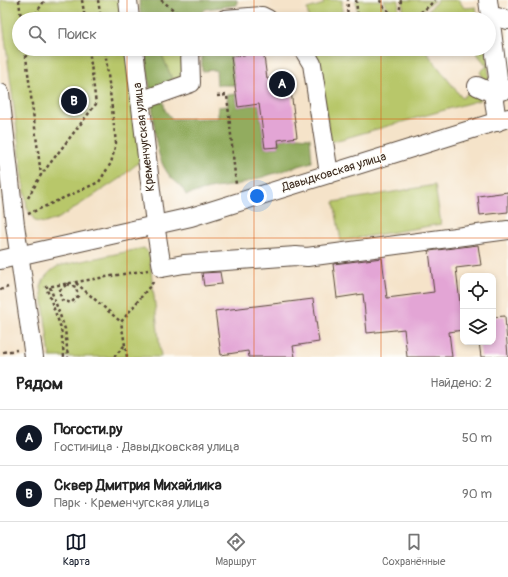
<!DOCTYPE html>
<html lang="ru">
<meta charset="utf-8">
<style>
body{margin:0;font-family:Pangolin,sans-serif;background:#f2f2f2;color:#222}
.controls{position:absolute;right:12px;bottom:12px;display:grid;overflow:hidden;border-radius:8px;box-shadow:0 2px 6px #0003}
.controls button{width:36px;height:36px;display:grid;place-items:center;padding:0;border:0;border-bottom:1px solid #e0e0e0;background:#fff;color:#222;font:20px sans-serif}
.you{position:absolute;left:257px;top:196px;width:14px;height:14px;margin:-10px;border:3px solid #fff;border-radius:50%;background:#1a73e8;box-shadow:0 0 0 6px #1a73e833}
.badge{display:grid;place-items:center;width:26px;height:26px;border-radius:50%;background:#111827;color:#fff;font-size:13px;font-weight:700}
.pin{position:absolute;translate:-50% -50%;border:2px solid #fff;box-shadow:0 1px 4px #0006}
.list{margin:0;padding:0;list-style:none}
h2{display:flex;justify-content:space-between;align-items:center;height:52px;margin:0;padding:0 16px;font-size:17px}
h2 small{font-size:13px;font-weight:400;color:#767676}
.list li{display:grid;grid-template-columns:26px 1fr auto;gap:12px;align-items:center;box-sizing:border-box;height:56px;padding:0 16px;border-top:1px solid #e0e0e0}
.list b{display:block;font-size:15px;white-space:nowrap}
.list p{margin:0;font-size:13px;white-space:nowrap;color:#767676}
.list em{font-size:13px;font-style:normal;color:#767676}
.icon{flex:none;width:22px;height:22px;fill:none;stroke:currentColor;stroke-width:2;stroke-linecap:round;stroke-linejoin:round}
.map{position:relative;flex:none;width:508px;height:357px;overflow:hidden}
.search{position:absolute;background:#fff;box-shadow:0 2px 6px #0003;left:12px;right:12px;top:12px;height:44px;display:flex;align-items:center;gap:10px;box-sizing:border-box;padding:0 14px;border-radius:22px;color:#767676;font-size:15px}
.sheet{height:164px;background:#fff}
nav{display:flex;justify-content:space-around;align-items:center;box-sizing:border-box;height:56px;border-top:1px solid #e0e0e0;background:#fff;font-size:11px;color:#767676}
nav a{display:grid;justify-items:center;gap:2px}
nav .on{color:#111827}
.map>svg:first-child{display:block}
</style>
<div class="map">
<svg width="508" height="357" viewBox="0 0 508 357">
<rect width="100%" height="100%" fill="#fdfcf7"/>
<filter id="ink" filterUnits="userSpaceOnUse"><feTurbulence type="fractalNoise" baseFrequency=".025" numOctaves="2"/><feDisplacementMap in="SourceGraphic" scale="8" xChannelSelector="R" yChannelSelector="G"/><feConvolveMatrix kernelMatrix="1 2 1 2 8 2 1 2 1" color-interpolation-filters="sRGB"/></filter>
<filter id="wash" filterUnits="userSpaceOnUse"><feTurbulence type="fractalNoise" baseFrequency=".012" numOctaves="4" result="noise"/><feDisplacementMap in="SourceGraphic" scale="16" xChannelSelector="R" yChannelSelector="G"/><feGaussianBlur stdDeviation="0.9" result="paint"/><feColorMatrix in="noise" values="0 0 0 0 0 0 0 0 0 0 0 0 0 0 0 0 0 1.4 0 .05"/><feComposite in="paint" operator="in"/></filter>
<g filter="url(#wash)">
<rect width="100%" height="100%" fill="#f5e3c9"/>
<g fill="#b8c76a" stroke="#7a7844">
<path d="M0 0H121L123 19H19V49H127L141 152 138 163 119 179 59 218 45 223 35 221 27 208Z"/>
<path d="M322 0H342V19H309L307 9 324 4Z"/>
<path d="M356 0H380C384 11 392 14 403 16V0H435L416 15 417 19H358Z"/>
<path d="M383 0H399L398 12C390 11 386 7 383 0Z"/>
<path d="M438 0H459L464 8 476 7 478 19H420V15L428 11Z"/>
<path d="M176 49H190V77L172 79 162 55Z"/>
<path d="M314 49H426L428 54 462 98 471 91 477 90 480 100 331 142Z"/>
<path d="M473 49H487L489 79 485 80 480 72 487 66Z"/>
<path d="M435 185 441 224 341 241 334 202Z"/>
<path d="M144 248 149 253 161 357H50L41 287C44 276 49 272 58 266Z"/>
</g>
<g fill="#92ac5e" stroke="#666b3e">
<path d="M139 0H237V5L206 9 195 19H141Z"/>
<path d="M145 49H176L162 55 172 79 171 90 151 97Z"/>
<path d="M202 49H248L249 54 231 57 235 85H217L216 70 202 71Z"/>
<path d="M236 94 238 107 259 104 265 148 279 147 278 140 297 137 310 138 312 162 236 185 209 189 186 195C181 183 173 182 167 172 154 153 155 126 152 103L163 99 165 110 172 119 218 118V107L228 106 227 95Z"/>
</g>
<g id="blocks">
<g fill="#e3a5d5">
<path d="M248 49H263L267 79 289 76 297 137 278 140 279 147 265 148 259 104 238 107 231 57 249 54Z"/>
<path d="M508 192V212L480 215 478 196Z"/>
<path d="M478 245 481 265 456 268 463 330 449 332 452 357H407L404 329 367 333 363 294 337 298 333 264 382 258 387 298 434 292 429 251Z"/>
<path d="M220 272 222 284 204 286 202 273Z"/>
<path d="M313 299 319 342 293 346 295 357H249L248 351 221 355 215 311Z"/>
<path d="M505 316 508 357H481L479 342H493V317Z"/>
</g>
</g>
</g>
<g filter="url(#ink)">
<use href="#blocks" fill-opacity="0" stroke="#574638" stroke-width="1"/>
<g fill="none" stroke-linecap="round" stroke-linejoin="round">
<defs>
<g id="minor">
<path d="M128 0 130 19"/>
<path d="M488 0 498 78 493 93 497 122"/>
<path d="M491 18 497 17 508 20"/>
<path d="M225 19 262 16 268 19"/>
<path d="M134 49 155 224 162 268 184 264 296 256 307 257 508 230"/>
<path d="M303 49 312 64 329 174"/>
<path d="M477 86 493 93 508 89"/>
<path d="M0 93 15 225 34 357"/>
<path d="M140 101 191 83 190 49"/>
<path d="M0 260 191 217 508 118"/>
</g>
</defs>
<use href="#minor" stroke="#574638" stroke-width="20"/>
<g stroke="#574638" stroke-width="2.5" stroke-dasharray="3 3" stroke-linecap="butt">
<path d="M19 0 21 19"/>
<path d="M82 0 85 19"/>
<path d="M98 0 101 19"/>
<path d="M161 0 185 19"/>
<path d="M356 0 358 19"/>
<path d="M380 0C385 14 404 21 418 14 425 10 430 5 435 0"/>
<path d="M399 15 401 0"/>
<path d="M32 19 45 0"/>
<path d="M347 19 348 0"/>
<path d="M25 49 41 175"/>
<path d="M217 96 227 95 236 185"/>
<path d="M28 198 41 175 96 104 89 49"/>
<path d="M28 214 99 182 111 163 116 143 105 49"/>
<path d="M76 283 121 322"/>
<path d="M67 284 76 287 78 296 71 303 62 300 59 291Z"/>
<path d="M50 287 65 329 68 357"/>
<path d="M0 290 8 287"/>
<path d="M3 352 17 350"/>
<path d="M64 357 61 328 46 287 148 270"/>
<path d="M114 357 125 345"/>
<path d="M127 357 121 322 154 281"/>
</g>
<use href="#minor" stroke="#fff" stroke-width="18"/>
</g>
</g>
<path fill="none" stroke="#df570d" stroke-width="1" stroke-opacity="0.55" d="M127 0V19M254 0V19M381 0V19M127 49V357M254 49V357M381 49V357M0 119H508M0 238H508"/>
<g text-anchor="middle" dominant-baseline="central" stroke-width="3" stroke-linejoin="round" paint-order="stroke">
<g font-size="12" fill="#3b2a1e" stroke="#fdfcf7">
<text transform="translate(144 137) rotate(-97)">Кременчугская улица</text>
<text transform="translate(334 172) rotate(-17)">Давыдковская улица</text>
</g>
</g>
</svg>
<div class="controls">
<button><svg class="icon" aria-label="locate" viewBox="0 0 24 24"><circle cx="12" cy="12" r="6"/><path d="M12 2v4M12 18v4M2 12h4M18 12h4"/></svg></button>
<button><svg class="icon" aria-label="layers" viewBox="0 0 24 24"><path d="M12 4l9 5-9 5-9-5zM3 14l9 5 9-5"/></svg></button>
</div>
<div class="you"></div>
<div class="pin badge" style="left:282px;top:84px">A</div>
<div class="pin badge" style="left:74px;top:101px">B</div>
<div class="search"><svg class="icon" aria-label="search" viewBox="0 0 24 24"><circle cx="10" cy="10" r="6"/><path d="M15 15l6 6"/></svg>Поиск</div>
</div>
<section class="sheet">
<h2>Рядом<small>Найдено: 2</small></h2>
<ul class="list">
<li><span class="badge">A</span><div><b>Погости.ру</b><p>Гостиница · Давыдковская улица</p></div><em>50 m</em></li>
<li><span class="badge">B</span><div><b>Сквер Дмитрия Михайлика</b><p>Парк · Кременчугская улица</p></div><em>90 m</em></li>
</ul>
</section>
<nav>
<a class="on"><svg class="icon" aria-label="map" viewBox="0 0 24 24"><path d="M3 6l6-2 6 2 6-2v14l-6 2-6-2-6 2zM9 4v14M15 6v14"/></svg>Карта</a>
<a><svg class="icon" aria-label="directions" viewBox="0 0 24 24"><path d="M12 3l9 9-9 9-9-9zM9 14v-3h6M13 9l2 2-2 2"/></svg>Маршрут</a>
<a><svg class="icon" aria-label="saved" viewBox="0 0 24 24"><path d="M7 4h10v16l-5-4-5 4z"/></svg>Сохранённые</a>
</nav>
